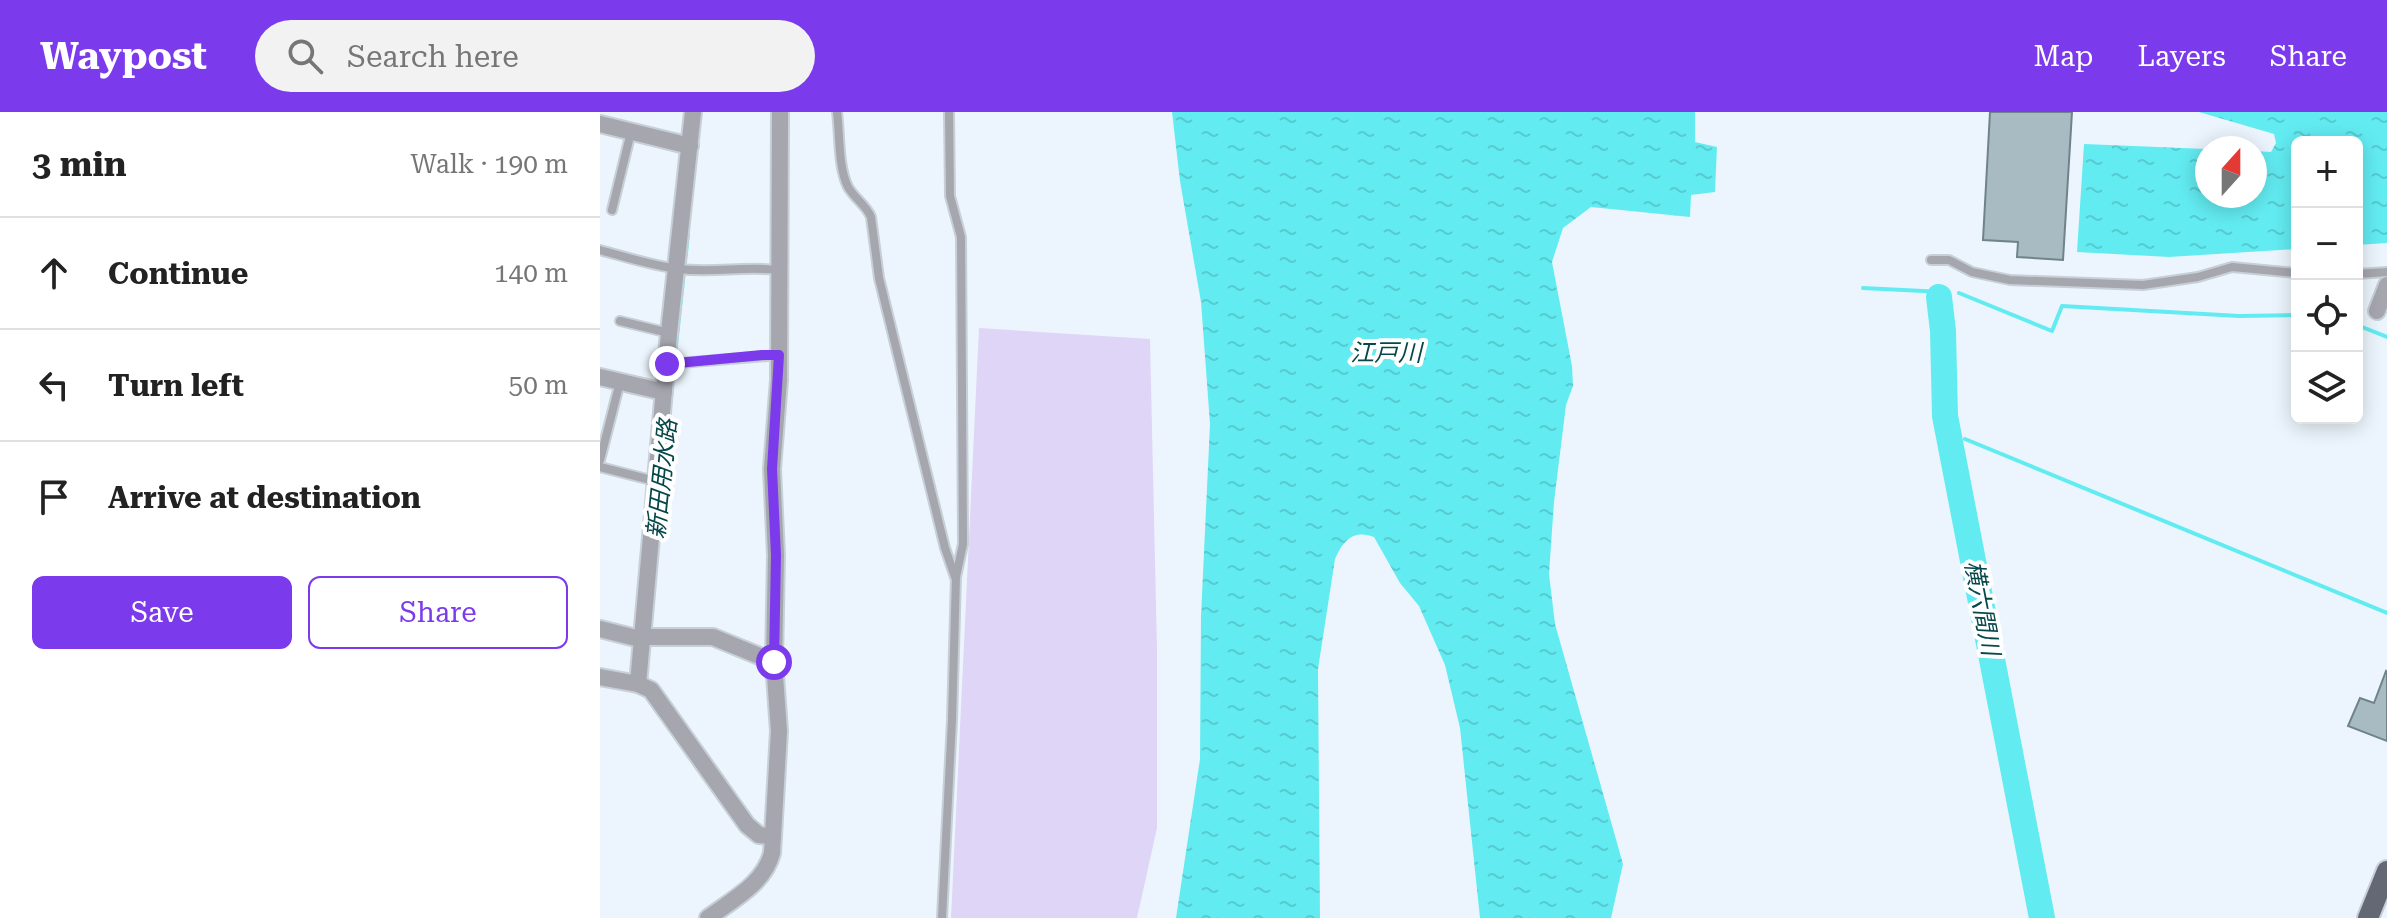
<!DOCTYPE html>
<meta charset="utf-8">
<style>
body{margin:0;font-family:"Roboto Serif","Noto Sans JP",serif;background:#f2f2f2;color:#222}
.controls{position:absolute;right:24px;top:24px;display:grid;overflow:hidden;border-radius:12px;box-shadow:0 4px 20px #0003}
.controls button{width:72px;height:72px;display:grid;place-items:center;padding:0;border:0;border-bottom:2px solid #e0e0e0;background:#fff;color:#222;font:40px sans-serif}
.compass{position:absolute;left:1595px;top:24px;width:72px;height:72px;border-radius:50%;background:#fff;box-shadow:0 4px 20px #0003;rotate:21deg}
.stop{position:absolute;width:24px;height:24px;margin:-18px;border:6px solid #7c3aed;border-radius:50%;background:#fff}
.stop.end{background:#7c3aed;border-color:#fff;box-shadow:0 2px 8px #0008}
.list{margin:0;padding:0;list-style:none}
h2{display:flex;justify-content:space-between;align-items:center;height:104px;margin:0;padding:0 32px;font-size:34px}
h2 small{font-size:26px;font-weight:400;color:#767676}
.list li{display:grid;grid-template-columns:52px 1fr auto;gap:24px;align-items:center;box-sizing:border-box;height:112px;padding:0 32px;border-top:2px solid #e0e0e0}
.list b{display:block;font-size:30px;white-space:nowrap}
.list em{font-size:26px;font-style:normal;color:#767676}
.actions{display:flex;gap:16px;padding:24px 32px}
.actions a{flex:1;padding:18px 0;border:2px solid #7c3aed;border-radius:12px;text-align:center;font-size:28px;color:#7c3aed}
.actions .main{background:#7c3aed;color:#fff}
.icon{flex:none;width:44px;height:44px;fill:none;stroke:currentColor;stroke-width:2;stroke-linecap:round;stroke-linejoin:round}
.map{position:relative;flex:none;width:1787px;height:806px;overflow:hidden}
header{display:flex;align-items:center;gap:48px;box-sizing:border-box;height:112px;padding:0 40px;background:#7c3aed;color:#fff}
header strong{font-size:38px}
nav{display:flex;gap:44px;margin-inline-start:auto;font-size:28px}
.search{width:560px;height:72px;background:#f2f2f2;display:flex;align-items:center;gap:20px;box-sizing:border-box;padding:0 28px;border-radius:44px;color:#767676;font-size:30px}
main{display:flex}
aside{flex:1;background:#fff}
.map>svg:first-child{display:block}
</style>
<header>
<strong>Waypost</strong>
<div class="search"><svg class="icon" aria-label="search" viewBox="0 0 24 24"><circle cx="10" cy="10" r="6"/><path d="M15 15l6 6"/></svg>Search here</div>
<nav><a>Map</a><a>Layers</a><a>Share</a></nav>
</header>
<main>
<aside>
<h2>3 min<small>Walk · 190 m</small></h2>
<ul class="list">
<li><svg class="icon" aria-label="ahead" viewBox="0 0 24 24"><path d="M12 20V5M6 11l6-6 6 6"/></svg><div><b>Continue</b></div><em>140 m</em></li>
<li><svg class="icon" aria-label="left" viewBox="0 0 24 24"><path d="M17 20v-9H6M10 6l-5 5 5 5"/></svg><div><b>Turn left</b></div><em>50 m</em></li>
<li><svg class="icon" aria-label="arrive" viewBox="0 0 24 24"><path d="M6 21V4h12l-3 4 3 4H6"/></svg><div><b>Arrive at destination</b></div></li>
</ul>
<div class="actions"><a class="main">Save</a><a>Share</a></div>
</aside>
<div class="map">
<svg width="1787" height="806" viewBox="0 0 1787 806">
<defs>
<pattern id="water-ripples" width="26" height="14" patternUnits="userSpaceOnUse" patternTransform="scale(2)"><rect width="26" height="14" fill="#62ecf2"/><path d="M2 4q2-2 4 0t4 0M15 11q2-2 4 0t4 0" fill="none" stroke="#56cbd0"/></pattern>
</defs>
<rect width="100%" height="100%" fill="#ecf5fd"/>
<path fill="#dfd5f6" d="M379 216 550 227 557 538V716L537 806H351Z"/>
<g fill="url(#water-ripples)">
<path d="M572 0H1095V30L1117 35 1115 80 1091 83 1090 105 991 95 963 116 952 150 972 254 973 274 966 293 954 390 949 462 955 512 1023 752 1011 806H880L860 616 845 553 819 494 800 471 774 425C753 417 743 429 735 447L718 557 720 806H576L600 647 601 504 610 312 601 190 580 69Z"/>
<path d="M1599 0H1787V131L1757 133V30H1697V137L1569 145 1477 140 1484 32 1607 37V84H1655V39L1671 40 1676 31 1674 22Z"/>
</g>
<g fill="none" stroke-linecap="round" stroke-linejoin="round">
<g stroke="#62ecf2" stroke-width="4">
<path d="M1263 176 1343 180"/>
<path d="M1359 181 1452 219 1462 194 1639 204 1697 203"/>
<path d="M1757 213 1787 225"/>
<path d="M74 252 88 122"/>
<path d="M1365 327 1787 501"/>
</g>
<path stroke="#62ecf2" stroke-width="26" d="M1339 185 1343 219 1345 304 1442 806"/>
</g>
<g fill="#a8bbc3" stroke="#70838a" stroke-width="2">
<path d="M1390 0H1472L1463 148 1417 145 1418 130 1383 128Z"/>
<path d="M1786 559 1787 560V629L1748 614 1760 586 1774 591Z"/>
</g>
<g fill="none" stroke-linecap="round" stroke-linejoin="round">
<defs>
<g id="service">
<path d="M237 0C240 23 238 55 248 75 255 87 266 93 271 105L279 166 345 436 355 465"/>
<path d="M12 98 31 20"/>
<path d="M0 138C26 145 53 154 79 157 113 161 145 154 179 158"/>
<path d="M1331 148H1349L1372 160 1410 168 1543 173 1598 165 1632 155 1697 161"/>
<path d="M1757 162 1787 160"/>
<path d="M20 209 69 221"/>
<path d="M67 252 179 243"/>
<path d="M0 348 20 270"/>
<path d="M0 355 55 369"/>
<path d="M342 806 352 608 356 465 363 432 361 125 350 84 349 0"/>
</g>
<g id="minor">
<path d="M0 12 90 34"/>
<path d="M1777 199 1787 173"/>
<path d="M0 265 64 280"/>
<path d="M0 517 40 527"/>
<path d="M40 525H113L174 550"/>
<path d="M0 565 38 572 51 578 147 713 159 723 173 724"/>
<path d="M38 572 69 221 93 0"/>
<path d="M108 806C132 788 164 772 172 741L179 619 174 550 176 443 172 357 179 268 180 0"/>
</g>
<path id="primary" d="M1768 806 1787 759"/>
</defs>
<use href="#service" stroke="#c7cfd7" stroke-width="12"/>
<use href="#minor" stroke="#c7cfd7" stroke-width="20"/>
<use href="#primary" stroke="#c7cfd7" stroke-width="24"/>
<use href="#service" stroke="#a5a6ae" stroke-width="8"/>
<use href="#minor" stroke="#a5a6ae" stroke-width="16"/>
<use href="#primary" stroke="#646774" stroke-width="20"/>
</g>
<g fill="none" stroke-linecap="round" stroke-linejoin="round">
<path stroke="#7c3aed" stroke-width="10" d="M67 252 162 243H179L172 357 176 443 174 550"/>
</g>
<g text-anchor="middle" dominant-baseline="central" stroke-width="8" stroke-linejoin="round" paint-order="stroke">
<g font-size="24" font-style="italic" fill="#06484a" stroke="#fff">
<text x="786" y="241">江戸川</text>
<text transform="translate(62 367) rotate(-84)">新田用水路</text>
<text transform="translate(1382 496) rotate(79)">横六間川</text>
</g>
</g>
</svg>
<div class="controls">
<button>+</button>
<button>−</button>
<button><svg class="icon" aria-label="locate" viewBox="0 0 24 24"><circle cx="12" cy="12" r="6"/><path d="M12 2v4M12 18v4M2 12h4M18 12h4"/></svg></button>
<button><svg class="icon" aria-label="layers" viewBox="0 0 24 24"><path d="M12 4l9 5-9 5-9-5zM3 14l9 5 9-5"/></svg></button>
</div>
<svg class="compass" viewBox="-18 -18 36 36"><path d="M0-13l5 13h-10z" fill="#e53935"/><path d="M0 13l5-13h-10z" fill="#767676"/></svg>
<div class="stop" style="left:174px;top:550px"></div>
<div class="stop end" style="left:67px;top:252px"></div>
</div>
</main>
